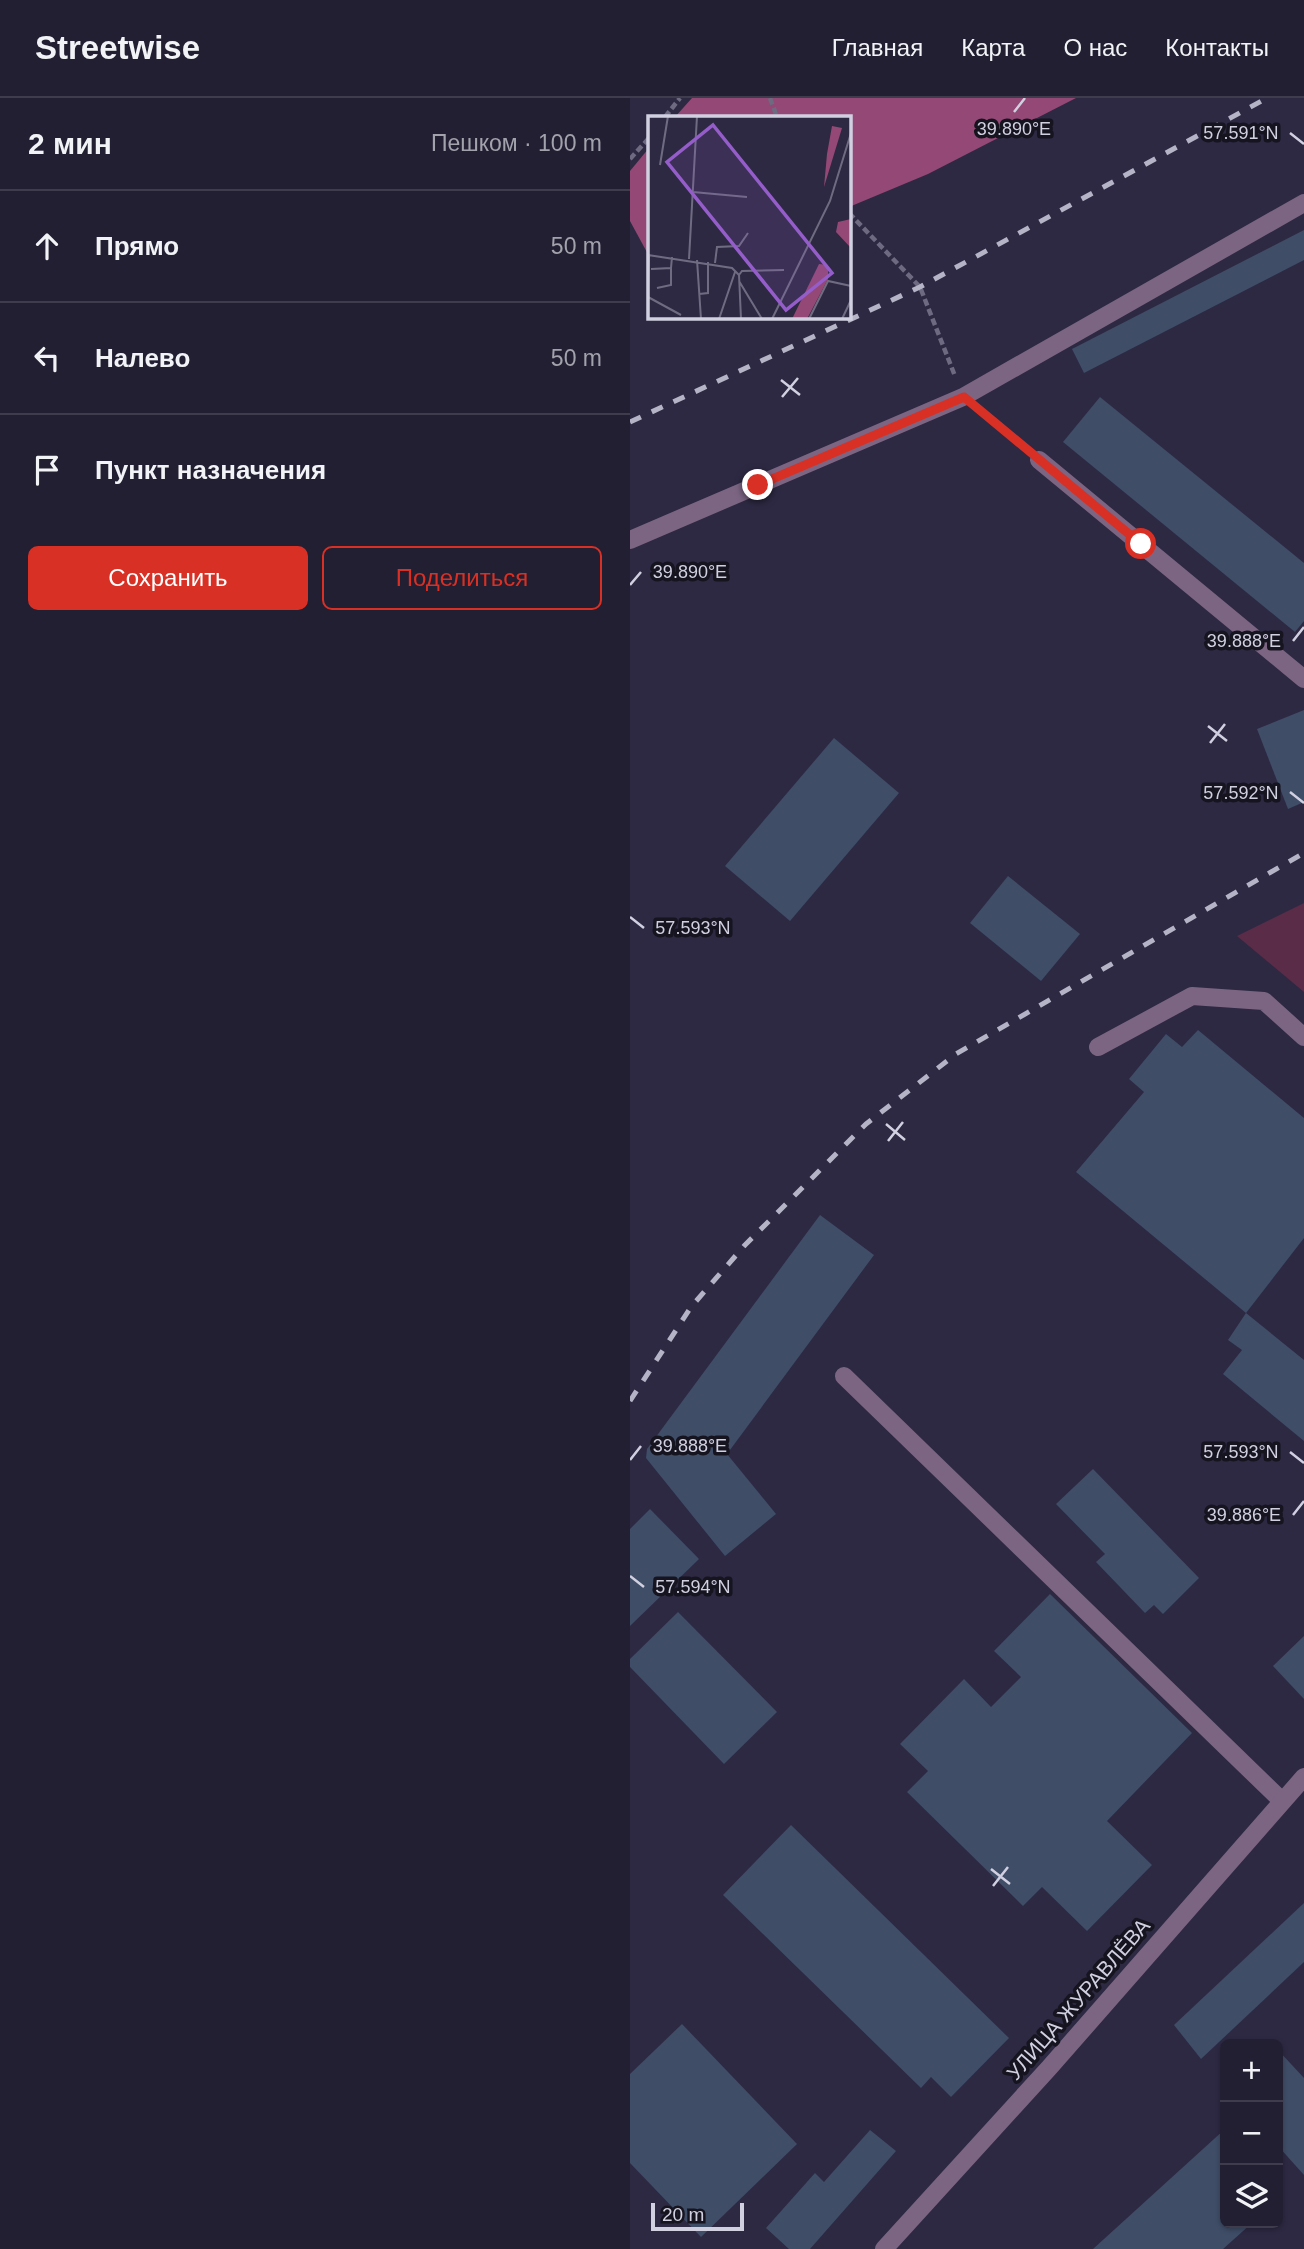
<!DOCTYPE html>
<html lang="ru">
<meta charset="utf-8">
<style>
body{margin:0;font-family:Arial,sans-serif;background:#2a273a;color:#f1f3f6}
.controls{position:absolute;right:21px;bottom:21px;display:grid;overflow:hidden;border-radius:10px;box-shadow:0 2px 5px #0004}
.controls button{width:63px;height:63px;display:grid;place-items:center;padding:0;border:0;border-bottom:2px solid #3f3d4d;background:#221f32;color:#f1f3f6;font:35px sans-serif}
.scale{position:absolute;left:21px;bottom:18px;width:93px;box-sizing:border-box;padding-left:7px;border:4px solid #d1d0e1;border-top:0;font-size:19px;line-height:24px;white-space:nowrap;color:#d1d0e1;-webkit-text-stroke:5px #15141f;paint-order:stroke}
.stop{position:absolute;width:21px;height:21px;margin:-16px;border:5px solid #d93025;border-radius:50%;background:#fff}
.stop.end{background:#d93025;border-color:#fff;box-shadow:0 2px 7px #0008}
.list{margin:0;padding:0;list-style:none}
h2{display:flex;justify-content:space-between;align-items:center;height:91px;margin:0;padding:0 28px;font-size:30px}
h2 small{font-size:23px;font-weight:400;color:#a2a2ac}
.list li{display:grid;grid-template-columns:46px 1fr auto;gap:21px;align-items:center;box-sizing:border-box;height:112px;padding:0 28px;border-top:2px solid #3f3d4d}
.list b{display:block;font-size:26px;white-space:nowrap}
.list em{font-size:23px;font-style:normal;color:#a2a2ac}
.actions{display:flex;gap:14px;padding:21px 28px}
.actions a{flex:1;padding:16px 0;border:2px solid #d93025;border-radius:10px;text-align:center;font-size:24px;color:#d93025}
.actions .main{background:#d93025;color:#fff}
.icon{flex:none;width:38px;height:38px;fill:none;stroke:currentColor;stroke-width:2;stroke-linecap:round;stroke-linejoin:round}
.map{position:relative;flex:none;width:674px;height:2151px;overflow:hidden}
header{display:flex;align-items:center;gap:42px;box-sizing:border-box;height:98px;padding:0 35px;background:#221f32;border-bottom:2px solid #3f3d4d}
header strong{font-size:33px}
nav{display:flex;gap:38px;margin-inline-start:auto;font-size:24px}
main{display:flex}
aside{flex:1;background:#221f32}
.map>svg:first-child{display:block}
</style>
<header>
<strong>Streetwise</strong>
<nav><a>Главная</a><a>Карта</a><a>О нас</a><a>Контакты</a></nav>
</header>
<main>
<aside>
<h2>2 мин<small>Пешком · 100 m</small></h2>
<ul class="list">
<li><svg class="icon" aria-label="ahead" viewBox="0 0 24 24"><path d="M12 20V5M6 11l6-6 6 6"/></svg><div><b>Прямо</b></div><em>50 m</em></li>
<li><svg class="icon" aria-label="left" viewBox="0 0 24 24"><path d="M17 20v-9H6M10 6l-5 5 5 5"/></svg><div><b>Налево</b></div><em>50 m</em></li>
<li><svg class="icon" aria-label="arrive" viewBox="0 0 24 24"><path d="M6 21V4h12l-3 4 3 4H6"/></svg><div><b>Пункт назначения</b></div></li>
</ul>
<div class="actions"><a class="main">Сохранить</a><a>Поделиться</a></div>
</aside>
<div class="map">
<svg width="674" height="2151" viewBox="0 0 674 2151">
<rect width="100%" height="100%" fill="#2d2943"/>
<path fill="#5a2c47" d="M674 805V894L607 838Z"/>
<g fill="#944875">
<path d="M62 0H446L298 76 219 109V19H45Z"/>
<path d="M19 50V158L0 123V73Z"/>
</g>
<g fill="#3f4d67">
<path d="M674 132V162L454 275 442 251Z"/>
<path d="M470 299 674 465V523L665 534 433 344Z"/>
<path d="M674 612V704L658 711 627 631Z"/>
<path d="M204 640 269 695 160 823 95 768Z"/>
<path d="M378 778 450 836 411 883 340 825Z"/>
<path d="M568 932 674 1020V1140L616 1215 446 1074 514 994 499 981 536 936 552 949Z"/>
<path d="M190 1117 244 1157 97 1356 146 1416 95 1458 16 1360 17 1351Z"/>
<path d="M616 1215 674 1262V1343L593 1276 612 1252 598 1242Z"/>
<path d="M463 1371 569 1480 533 1516 524 1507 515 1515 466 1464 475 1456 426 1406Z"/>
<path d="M20 1411 69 1461 0 1528V1431Z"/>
<path d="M420 1496 562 1635 477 1723 522 1767 457 1833 412 1789 393 1808 277 1694 298 1673 270 1646 334 1581 361 1609 391 1579 364 1553Z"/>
<path d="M48 1514 147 1614 94 1666 0 1569V1561Z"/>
<path d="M674 1538V1601L643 1568Z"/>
<path d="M161 1727 379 1940 321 1999 301 1979 291 1990 93 1797Z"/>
<path d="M674 1805V1864L571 1961 544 1927Z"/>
<path d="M52 1926 167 2046 71 2139 0 2065V1976Z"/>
<path d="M648 1952 674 1980V2077L648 2048Z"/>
<path d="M595 2031V2125H622L593 2151H463Z"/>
<path d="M240 2032 266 2053 180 2151H159L136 2130 185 2075 194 2084Z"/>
</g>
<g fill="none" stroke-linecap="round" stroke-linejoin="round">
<g stroke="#6d6a81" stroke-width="4.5" stroke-dasharray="7 3.5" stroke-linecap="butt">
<path d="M140 0 147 19"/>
<path d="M35 19 50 0"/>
<path d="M0 61 19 40"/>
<path d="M219 115 290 189 325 278"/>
<path d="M352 315 391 347"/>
</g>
<g stroke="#7c6583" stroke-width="18">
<path d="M409 362 674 581"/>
<path d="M0 442 333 299 674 105"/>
<path d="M468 949 562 898 634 903 674 939"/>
<path d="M214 1278 652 1703"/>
<path d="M254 2151 419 1970 674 1679"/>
</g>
<g stroke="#b5b4c6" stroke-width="5" stroke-dasharray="12 12" stroke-linecap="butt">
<path d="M0 324 290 189 637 0"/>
<path d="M0 1303 61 1209 115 1147 236 1026 326 956 674 755"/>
</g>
</g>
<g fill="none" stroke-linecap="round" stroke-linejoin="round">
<path stroke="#d93025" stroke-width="9" d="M128 387 334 299 511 446"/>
</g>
<path fill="none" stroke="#d1d0e1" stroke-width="2.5" d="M384 14 395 0M660 35 674 46M151 282 170 297M152 299 168 280M0 487 11 474M663 543 674 529M578 628 597 643M580 645 595 626M660 694 674 705M0 819 14 830M256 1026 275 1042M258 1043 273 1024M660 1354 674 1365M0 1362 11 1348M663 1417 674 1403M0 1478 14 1489M361 1771 380 1786M363 1788 378 1769"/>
<g text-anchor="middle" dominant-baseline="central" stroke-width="7" stroke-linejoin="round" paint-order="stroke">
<g font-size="21" fill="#d1d0e1" stroke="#15141f">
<text transform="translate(448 1901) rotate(-49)">УЛИЦА ЖУРАВЛЁВА</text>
</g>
</g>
<g transform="translate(18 18)">
<rect width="203" height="203" fill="#2d2943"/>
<path d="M184 10 194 12 176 71 179 38ZM203 103V132L188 116 190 106ZM171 148 180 149V163L159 203H144Z" fill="#944875"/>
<path fill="none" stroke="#6f6c82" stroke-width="2" d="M12 49 20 0M45 76 99 81M0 139 84 152 91 159 93 203M41 143 49 0M49 144 53 203M67 147 69 131 91 130 100 117M3 153 23 152 24 141M91 159 94 155 136 154M91 165 114 203M0 172 1 139M9 172 23 169V152M51 178 60 177V146M0 181 33 199M71 203 87 156M124 203 182 85 203 17M161 203 180 165 203 170M194 203 203 184"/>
<path fill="#955dc9" fill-opacity="0.15" stroke="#955dc9" stroke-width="3.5" d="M65 9 184 157 138 194 19 46Z"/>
<rect width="203" height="203" fill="none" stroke="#d1d0e1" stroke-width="3.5"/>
</g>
<g font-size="18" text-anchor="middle" fill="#d1d0e1" stroke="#15141f" stroke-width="7" stroke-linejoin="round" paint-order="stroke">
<text x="384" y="37">39.890°E</text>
<text x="611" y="41">57.591°N</text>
<text x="60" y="480">39.890°E</text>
<text x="614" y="549">39.888°E</text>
<text x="611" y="701">57.592°N</text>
<text x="63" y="836">57.593°N</text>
<text x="60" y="1354">39.888°E</text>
<text x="611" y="1360">57.593°N</text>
<text x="614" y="1423">39.886°E</text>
<text x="63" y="1495">57.594°N</text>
</g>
</svg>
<div class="controls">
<button>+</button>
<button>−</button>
<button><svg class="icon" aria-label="layers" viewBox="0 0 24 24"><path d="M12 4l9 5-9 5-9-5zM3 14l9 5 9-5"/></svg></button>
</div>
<div class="scale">20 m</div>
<div class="stop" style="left:511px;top:446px"></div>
<div class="stop end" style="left:128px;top:387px"></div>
</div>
</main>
